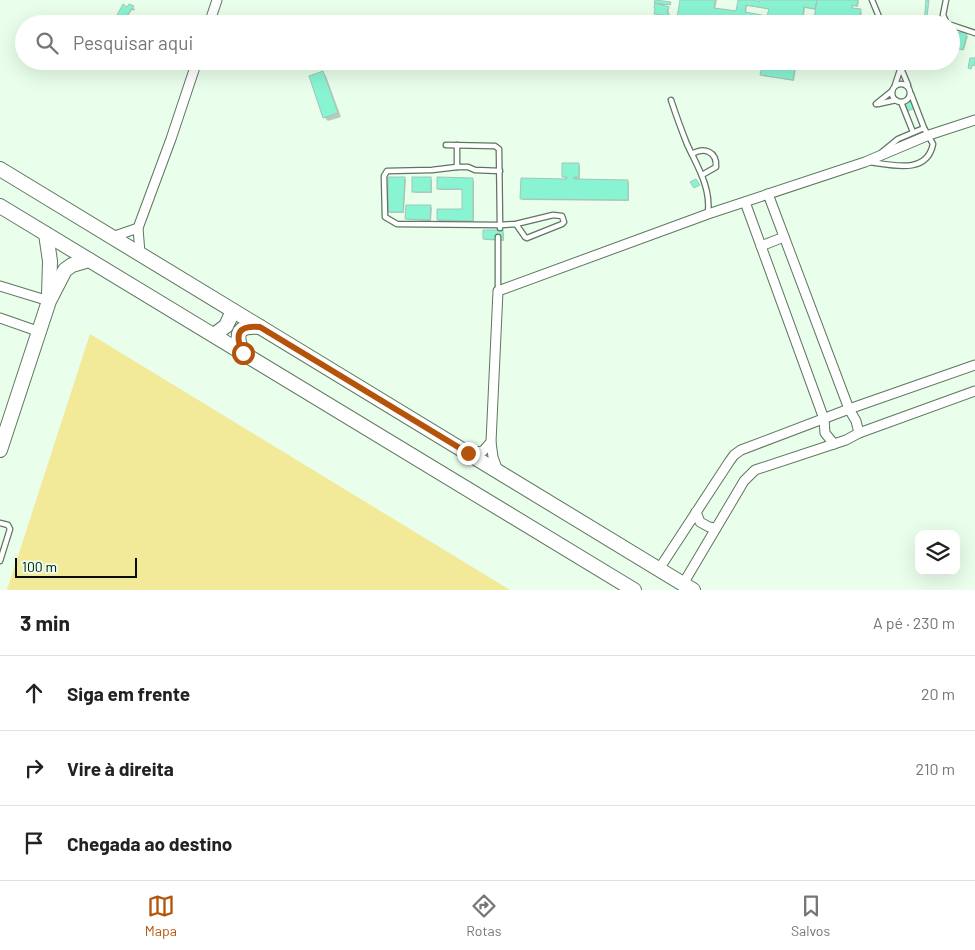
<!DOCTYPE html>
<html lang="pt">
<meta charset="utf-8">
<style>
body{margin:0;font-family:Barlow,sans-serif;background:#f6f6f6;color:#222}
.controls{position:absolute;right:15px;bottom:15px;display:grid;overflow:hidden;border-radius:10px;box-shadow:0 5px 20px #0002}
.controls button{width:45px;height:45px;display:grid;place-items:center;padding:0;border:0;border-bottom:1px solid #e0e0e0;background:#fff;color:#222;font:25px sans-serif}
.scale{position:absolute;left:15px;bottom:12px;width:122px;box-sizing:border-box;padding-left:5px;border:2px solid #070f08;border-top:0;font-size:14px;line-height:18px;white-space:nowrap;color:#070f08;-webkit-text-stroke:4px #e9feeb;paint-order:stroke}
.stop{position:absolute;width:15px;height:15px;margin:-11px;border:4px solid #b45309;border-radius:50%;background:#fff}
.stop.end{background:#b45309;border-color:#fff;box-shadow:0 1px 5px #0008}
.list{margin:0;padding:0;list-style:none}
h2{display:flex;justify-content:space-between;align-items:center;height:65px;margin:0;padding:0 20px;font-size:21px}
h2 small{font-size:16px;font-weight:400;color:#767676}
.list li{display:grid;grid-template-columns:32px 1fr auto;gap:15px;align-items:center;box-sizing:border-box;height:75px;padding:0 20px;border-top:1px solid #e0e0e0}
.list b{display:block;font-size:19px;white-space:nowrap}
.list em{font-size:16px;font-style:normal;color:#767676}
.icon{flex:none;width:28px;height:28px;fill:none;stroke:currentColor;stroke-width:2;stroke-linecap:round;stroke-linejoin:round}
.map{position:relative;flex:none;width:975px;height:590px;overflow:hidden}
.search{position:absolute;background:#fff;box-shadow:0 5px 20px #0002;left:15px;right:15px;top:15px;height:55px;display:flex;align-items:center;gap:12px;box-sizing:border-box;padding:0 18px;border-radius:28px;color:#767676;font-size:19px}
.sheet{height:290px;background:#fff}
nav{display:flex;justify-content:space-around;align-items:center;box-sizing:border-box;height:70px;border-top:1px solid #e0e0e0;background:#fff;font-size:14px;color:#767676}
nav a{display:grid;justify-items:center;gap:2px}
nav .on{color:#b45309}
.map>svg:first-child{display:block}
</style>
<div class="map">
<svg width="975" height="590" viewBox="0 0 975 590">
<rect width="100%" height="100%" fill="#e9feeb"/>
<path fill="#f2e999" d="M90 334 510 590H7Z"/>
<g fill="#0003" fill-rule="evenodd">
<path d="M682 0H717L715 9 737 12 739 0H755L760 3V0H859L858 7 853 6V9L862 12 860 24H837L816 20 815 19 816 10 805 8 803 24H677ZM747 6 770 9 768 17 746 14Z"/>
<path d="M656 1 672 5H663V8L669 10 668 14 670 17 656 13Z"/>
<path d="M129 5 135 9 134 11 132 10 125 21 118 17Z"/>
<path d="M951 30 968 36 964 50 958 49 955 47V50L951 49Z"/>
<path d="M673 61H705L704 67Z"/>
<path d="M724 61H750L749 65Z"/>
<path d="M764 61H797L794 81 763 76 762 75Z"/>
<path d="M323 73 326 76 341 117 328 121 325 118 310 77Z"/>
<path d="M579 165 580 166V181H628L629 183V201L523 200 521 198 567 180 563 176Z"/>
<path d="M390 178H405L406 180 404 213H391L389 212Z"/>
<path d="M430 179 432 180V193H415L414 192Z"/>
<path d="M473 180 474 181V221H439L438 219 463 211 464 190H439L438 188Z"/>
<path d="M430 206 432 208 431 221 408 220 407 219Z"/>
<path d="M502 231 504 233V241L486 240 484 239Z"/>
</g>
<g fill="#89f4d2" stroke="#a2c6b9" fill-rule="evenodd">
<path d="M655 0 671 2 670 5 654 3Z"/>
<path d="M680 0H715L714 8 736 11 738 0H756L759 2V0H817L815 9 804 7 802 24H676ZM746 5 769 9 767 16 745 12Z"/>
<path d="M817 0H858L857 6 852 5V8L861 9 858 24H840L814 19Z"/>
<path d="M926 0H929L926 24H924Z"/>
<path d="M655 3 669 7 667 13H669V16L654 14 655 8H654Z"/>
<path d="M123 4 127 7 129 4 134 6 123 21 116 17Z"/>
<path d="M951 28 957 29 956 32 967 33 963 50 955 48 957 41H955L954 49H951Z"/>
<path d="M970 58H975V66L972 65 971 69 968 68Z"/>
<path d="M672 61H704L703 66Z"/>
<path d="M763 61H796L793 80 760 75Z"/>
<path d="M323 71 338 113 323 118 309 76Z"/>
<path d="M912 101 915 108 908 111 905 104Z"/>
<path d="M562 163H579V177H574V179L628 180V200L520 199 521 178 567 179V177H562Z"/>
<path d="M388 177H405L403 212H388Z"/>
<rect x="412" y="177" width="19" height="15"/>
<path d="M437 177 473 178V221L437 220V209H462V189H437Z"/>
<path d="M696 179 700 185 694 188 690 182Z"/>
<path d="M406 205H431L430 220 405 219Z"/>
<path d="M483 230H503V240L483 239Z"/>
</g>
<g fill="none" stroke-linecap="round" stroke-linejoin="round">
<defs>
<g id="service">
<path d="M872 0 882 24"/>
<path d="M946 0 943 15 947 24"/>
<path d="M951 25 975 33"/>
<path d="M898 61 908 85"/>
<circle cx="901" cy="93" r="9"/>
<path d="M895 85 901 67"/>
<path d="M911 94 924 128"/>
<path d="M671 100C676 115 681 129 687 144 697 166 711 187 708 213"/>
<path d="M901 102 913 132"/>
<path d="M876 104 892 91"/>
<path d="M878 104 896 100"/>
<path d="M446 145 495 146 499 149 500 225 397 224 385 217 384 176 387 171 432 170 457 167"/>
<path d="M457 145V167H468L475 170 500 171"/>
<path d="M692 154C704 147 717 151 716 167L702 175"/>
<path d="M869 162C892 165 927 175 933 144L924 128 898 139 882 152"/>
<path d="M500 228V225L516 224 553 215 562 216 564 222 562 224 527 238 525 237 516 224"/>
<path d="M498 237V291"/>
<path d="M0 523 8 525 10 529 0 561"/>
</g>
<g id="minor">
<path d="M209 24 217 0"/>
<path d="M768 194 849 409 856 421 859 433"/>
<path d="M745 202 824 419 825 433 834 444"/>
<path d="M112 237 138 228"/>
<path d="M761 246 784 237"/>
<path d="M140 253 138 228 171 139 197 61"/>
<path d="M0 286 49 301"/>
<path d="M0 318 40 332"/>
<path d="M468 453 483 451 491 442"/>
<path d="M498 471 493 457 491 442 498 291 708 214 865 162 929 135 975 120"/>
<path d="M696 512 700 522 709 527 716 528"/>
<path d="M659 569 729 462 734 455 741 450 849 409 975 365"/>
<path d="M683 584 744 481 755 470 846 440 859 433 975 391"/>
</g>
<g id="primary">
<path d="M0 169 693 590"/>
<path d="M0 206 634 590"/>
<path d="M46 234 50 261 49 295"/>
<path d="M214 335 226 326 233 311"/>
<path d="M243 353C234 333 238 325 260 327"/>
<path d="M0 450 49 301 65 270 72 265 89 260"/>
</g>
</defs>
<use href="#service" stroke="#5e7661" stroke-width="7"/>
<use href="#minor" stroke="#5e7661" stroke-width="11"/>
<use href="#primary" stroke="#5e7661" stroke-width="16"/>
<use href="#service" stroke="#fff" stroke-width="4.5"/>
<use href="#minor" stroke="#fff" stroke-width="9"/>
<use href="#primary" stroke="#fff" stroke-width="14"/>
</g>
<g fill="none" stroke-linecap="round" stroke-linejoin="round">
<path stroke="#b45309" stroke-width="6" d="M243 353C234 334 238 325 260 327L468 453"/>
</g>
</svg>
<div class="controls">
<button><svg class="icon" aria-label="layers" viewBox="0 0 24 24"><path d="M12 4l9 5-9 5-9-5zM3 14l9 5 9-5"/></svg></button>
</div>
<div class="scale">100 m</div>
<div class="stop" style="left:243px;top:353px"></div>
<div class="stop end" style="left:468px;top:453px"></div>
<div class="search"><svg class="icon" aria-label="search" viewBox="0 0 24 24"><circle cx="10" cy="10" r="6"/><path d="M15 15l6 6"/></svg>Pesquisar aqui</div>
</div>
<section class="sheet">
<h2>3 min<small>A pé · 230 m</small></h2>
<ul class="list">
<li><svg class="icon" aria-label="ahead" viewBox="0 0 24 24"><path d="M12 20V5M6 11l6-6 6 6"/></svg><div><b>Siga em frente</b></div><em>20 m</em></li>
<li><svg class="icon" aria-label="right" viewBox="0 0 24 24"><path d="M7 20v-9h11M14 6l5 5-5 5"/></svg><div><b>Vire à direita</b></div><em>210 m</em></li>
<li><svg class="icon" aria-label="arrive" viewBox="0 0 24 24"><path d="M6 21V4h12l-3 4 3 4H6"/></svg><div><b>Chegada ao destino</b></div></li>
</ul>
</section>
<nav>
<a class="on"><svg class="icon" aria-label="map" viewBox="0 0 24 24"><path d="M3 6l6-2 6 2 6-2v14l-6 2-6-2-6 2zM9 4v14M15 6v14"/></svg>Mapa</a>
<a><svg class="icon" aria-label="directions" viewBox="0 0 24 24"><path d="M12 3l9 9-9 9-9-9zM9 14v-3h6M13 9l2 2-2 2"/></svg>Rotas</a>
<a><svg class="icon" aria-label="saved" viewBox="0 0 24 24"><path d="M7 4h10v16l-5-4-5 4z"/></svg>Salvos</a>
</nav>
